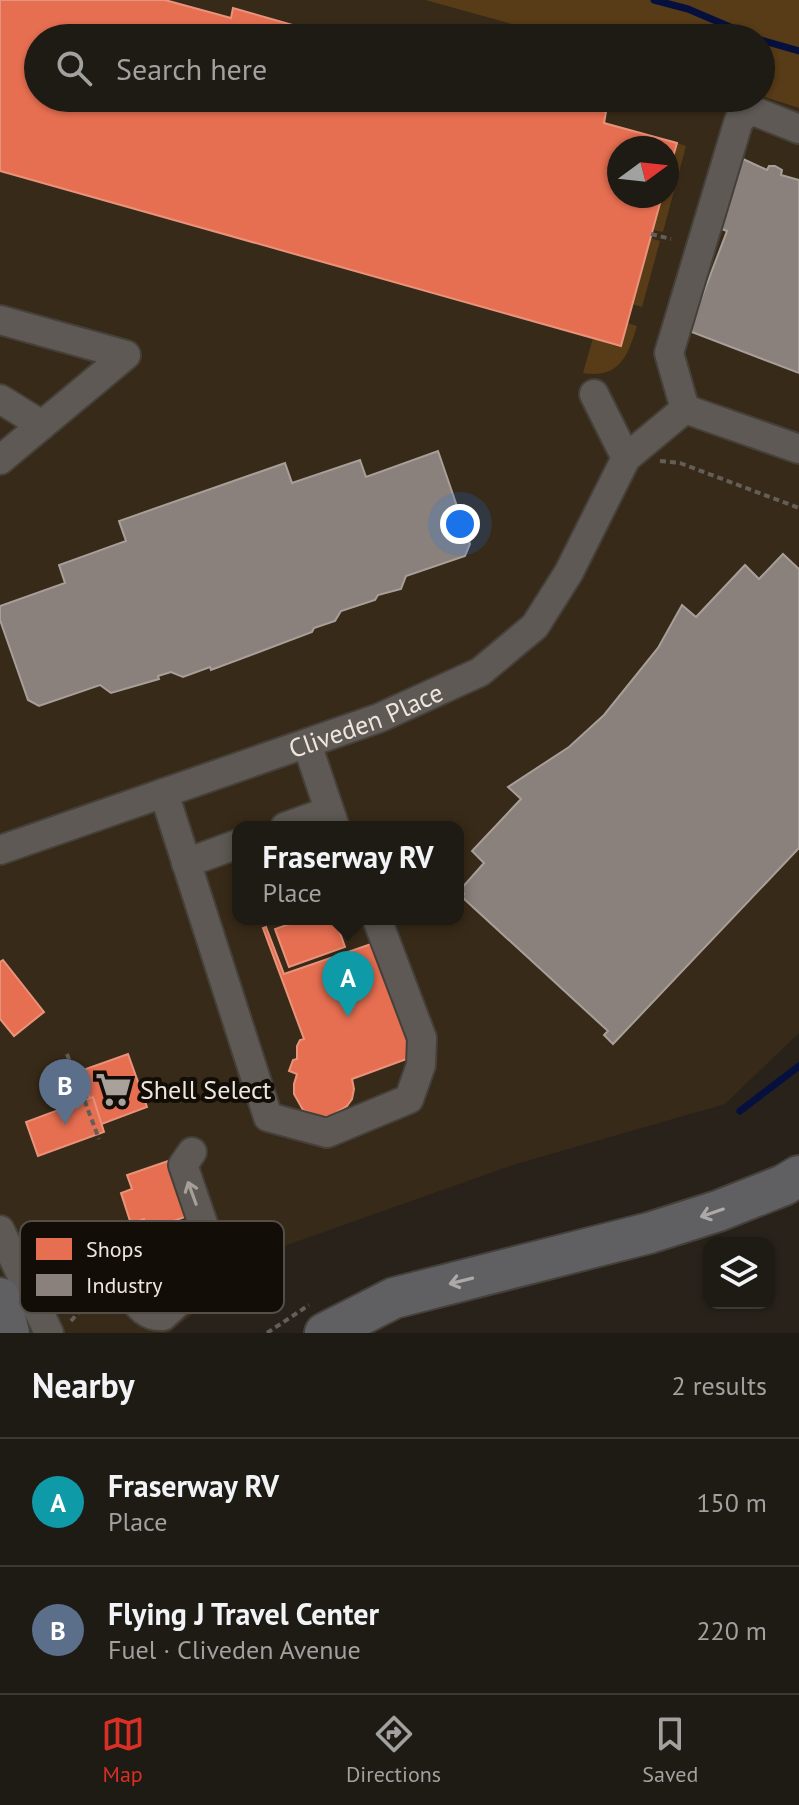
<!DOCTYPE html>
<meta charset="utf-8">
<style>
body{margin:0;font-family:"PT Sans",sans-serif;background:#26231d;color:#f1f3f6}
.controls{position:absolute;right:24px;bottom:24px;display:grid;overflow:hidden;border-radius:16px;box-shadow:0 2px 6px #0004}
.controls button{width:72px;height:72px;display:grid;place-items:center;padding:0;border:0;border-bottom:2px solid #3c3834;background:#1e1a14;color:#f1f3f6;font:40px sans-serif}
.compass{position:absolute;left:607px;top:136px;width:72px;height:72px;border-radius:50%;background:#1e1a14;box-shadow:0 2px 6px #0004;rotate:75deg}
.you{position:absolute;left:460px;top:524px;width:28px;height:28px;margin:-20px;border:6px solid #fff;border-radius:50%;background:#1a73e8;box-shadow:0 0 0 12px #1a73e833}
.badge{display:grid;place-items:center;width:52px;height:52px;border-radius:50%;background:#d93025;color:#fff;font-size:26px;font-weight:700}
.pin{position:absolute;translate:-50% -66px;filter:drop-shadow(0 2px 4px #0008)}
.pin::after{content:'';position:absolute;top:42px;width:28px;height:24px;background:inherit;clip-path:polygon(0 0,100% 0,50% 100%)}
.popup{position:absolute;left:232px;top:821px;width:232px;height:104px;box-sizing:border-box;display:grid;place-content:center;border-radius:16px;background:#1e1a14;filter:drop-shadow(0 2px 6px #0005);font-size:26px;white-space:nowrap;color:#a1a1a0}
.popup b{font-size:30px;color:#f1f3f6}
.popup::after{content:'';position:absolute;left:50%;top:100%;margin-left:-16px;border:16px solid transparent;border-top-color:#1e1a14}
.list{margin:0;padding:0;list-style:none}
h2{display:flex;justify-content:space-between;align-items:center;height:104px;margin:0;padding:0 32px;font-size:34px}
h2 small{font-size:26px;font-weight:400;color:#a1a1a0}
.list li{display:grid;grid-template-columns:52px 1fr auto;gap:24px;align-items:center;box-sizing:border-box;height:128px;padding:0 32px;border-top:2px solid #3c3834}
.list b{display:block;font-size:30px;white-space:nowrap}
.list p{margin:0;font-size:26px;white-space:nowrap;color:#a1a1a0}
.list em{font-size:26px;font-style:normal;color:#a1a1a0}
.icon{flex:none;width:44px;height:44px;fill:none;stroke:currentColor;stroke-width:2;stroke-linecap:round;stroke-linejoin:round}
.map{position:relative;flex:none;width:799px;height:1333px;overflow:hidden}
.search{position:absolute;background:#1e1a14;box-shadow:0 2px 6px #0004;left:24px;right:24px;top:24px;height:88px;display:flex;align-items:center;gap:20px;box-sizing:border-box;padding:0 28px;border-radius:44px;color:#a1a1a0;font-size:30px}
.sheet{height:360px;background:#1e1a14}
nav{display:flex;justify-content:space-around;align-items:center;box-sizing:border-box;height:112px;border-top:2px solid #3c3834;background:#1e1a14;font-size:22px;color:#a1a1a0}
nav a{display:grid;justify-items:center;gap:4px}
nav .on{color:#d93025}
.map>svg:first-child{display:block}
</style>
<div class="map">
<svg width="799" height="1333" viewBox="0 0 799 1333">
<rect width="100%" height="100%" fill="#28221b"/>
<path fill="#382a18" fill-rule="evenodd" d="M0 0H425L562 38H38V98H761V96L799 108V1033L725 1104 516 1164 239 1262 237 1280 169 1333H0ZM619 148H667V196H619ZM238 827H458V919H238Z"/>
<g fill="#583b17">
<path d="M425 0H799V108L761 96V38H562Z"/>
<path d="M677 143 686 146 663 232 653 230 662 196H667V178Z"/>
<path d="M650 238 660 241 642 307 632 304Z"/>
<path d="M627 323 637 326C628 356 619 379 583 373L593 338Z"/>
</g>
<g fill="#e76f51" stroke="#e9937b" stroke-width="2">
<path d="M0 0H165L231 18 233 8 310 30 308 38H38V98H555L606 112 604 123 677 143 667 178V148H619V196H662L621 346 0 171Z"/>
<path d="M304 919H335L345 947 289 967 275 929Z"/>
<path d="M266 927 284 974 374 943 415 1056 352 1079 354 1089 352 1099 347 1106 330 1116 321 1117 303 1110 294 1094V1084L297 1074 289 1071 293 1060 297 1059V1046L300 1040 304 1039 263 928Z"/>
<path d="M3 960 44 1012 14 1036 0 1019V962Z"/>
<path d="M128 1054 147 1107 99 1125 80 1071Z"/>
<path d="M93 1097 104 1132 38 1156 26 1122Z"/>
<path d="M171 1160 194 1214 147 1230 144 1219 131 1224 121 1193 132 1189 127 1175Z"/>
</g>
<g fill="#8a817c" stroke="#a89f99" stroke-width="2">
<path d="M743 159 767 170 769 166H775L782 170 781 175 799 180V373L689 331 727 231 719 228 721 219Z"/>
<path d="M438 451 470 544 465 556 406 576 401 589 378 595 375 600 341 611 335 621 314 628 312 632 211 670 210 667 183 677 171 672 158 676 159 679 111 693 100 685 39 706 28 700 0 620V606L65 583 59 565 126 541 119 521 285 463 292 483 360 460 366 477Z"/>
<path d="M783 554 799 569V848L613 1044 604 1035 608 1031 462 897 464 894 460 890 484 863 472 851 521 799 508 787 569 747 604 715 658 648 682 605 696 617 745 565 759 579Z"/>
</g>
<g fill="none" stroke-linecap="round" stroke-linejoin="round">
<g stroke="#05103e" stroke-width="7">
<path d="M654 0 688 9 756 38"/>
<path d="M761 40 799 51"/>
<path d="M740 1111 799 1066"/>
</g>
<defs>
<g id="minor">
<path d="M0 320 126 355 0 460"/>
<path d="M594 394 626 458"/>
<path d="M0 399 42 425"/>
<path d="M685 409 669 353 739 120 751 110 799 129"/>
<path d="M685 409 799 449"/>
<path d="M307 744 335 827"/>
<path d="M164 793 268 1117 327 1133 409 1099 421 1065 422 1038 377 919"/>
<path d="M285 827 329 811"/>
<path id="s1" d="M0 850 379 718 480 672 535 626 569 572 626 458 685 409"/>
<path d="M186 863 238 844"/>
<path d="M0 1230 49 1333"/>
<path d="M129 1292C138 1305 145 1317 163 1316L212 1271V1250L183 1165 192 1152"/>
</g>
<g id="highway">
<path d="M0 1298 9 1333"/>
<path d="M325 1333 394 1298 649 1233 718 1211 784 1185 799 1176"/>
</g>
</defs>
<use href="#minor" stroke="#45403a" stroke-width="32"/>
<use href="#highway" stroke="#45403a" stroke-width="44"/>
<g stroke="#645e59" stroke-width="4" stroke-dasharray="6 4" stroke-linecap="butt">
<path d="M651 234 671 239"/>
<path d="M660 461 680 463 799 508"/>
<path d="M67 1054 99 1139"/>
<path d="M109 1261 135 1248"/>
<path d="M71 1321 94 1295 95 1276"/>
<path d="M267 1333 309 1305"/>
</g>
<use href="#minor" stroke="#5e5954" stroke-width="28"/>
<use href="#highway" stroke="#605f61" stroke-width="40"/>
</g>
<defs><path id="oneway-shaft" d="M-6 0H5M1.5-3L5.5 0L1.5 3" fill="none" stroke-width="1.6" stroke-linecap="round" stroke-linejoin="round" transform="scale(2)"/></defs>
<use stroke="#a6a099" href="#oneway-shaft" transform="translate(192 1193) rotate(-110)"/>
<g stroke="#aea9a6">
<use href="#oneway-shaft" transform="translate(712 1213) rotate(161)"/>
<use href="#oneway-shaft" transform="translate(461 1281) rotate(166)"/>
</g>
<defs>
<symbol id="supermarket-bare" viewBox="-9 -9 18 18"><path d="M-6-5.5h2.5l.6 2H6L4.5 2H-2.5L-4.4-4H-6ZM-1.5 3.2a1.3 1.3 0 1 0 .1 0ZM3 3.2a1.3 1.3 0 1 0 .1 0Z" fill="#a9a19a" stroke="#120d07" stroke-width="2.5" paint-order="stroke"/></symbol>
</defs>
<g fill-rule="evenodd">
<use href="#supermarket-bare" x="88" y="1064" width="51" height="51"/>
</g>
<g text-anchor="middle" dominant-baseline="central" stroke-width="8" stroke-linejoin="round" paint-order="stroke">
<g font-size="26" fill="#eee6de" stroke="#120d07">
<text stroke="none"><textPath href="#s1" startOffset="388">Cliveden Place</textPath></text>
</g>
<g font-size="26" fill="#eee6de" stroke="#120d07" text-anchor="start">
<text x="140" y="1089">Shell Select</text>
</g>
</g>
<rect x="20" y="1221" width="264" height="92" rx="12" fill="#120d07" stroke="#544e48" stroke-width="2"/>
<rect x="36" y="1238" width="36" height="22" fill="#e76f51"/>
<rect x="36" y="1274" width="36" height="22" fill="#8a817c"/>
<g font-size="22" fill="#eee6de">
<text x="86" y="1257">Shops</text>
<text x="86" y="1293">Industry</text>
</g>
</svg>
<div class="controls">
<button><svg class="icon" aria-label="layers" viewBox="0 0 24 24"><path d="M12 4l9 5-9 5-9-5zM3 14l9 5 9-5"/></svg></button>
</div>
<svg class="compass" viewBox="-18 -18 36 36"><path d="M0-13l5 13h-10z" fill="#e53935"/><path d="M0 13l5-13h-10z" fill="#a1a1a0"/></svg>
<div class="you"></div>
<div class="pin badge" style="left:348px;top:1017px;background:#0f9aa8">A</div>
<div class="popup"><b>Fraserway RV</b>Place</div>
<div class="pin badge" style="left:65px;top:1125px;background:#5c6f8a">B</div>
<div class="search"><svg class="icon" aria-label="search" viewBox="0 0 24 24"><circle cx="10" cy="10" r="6"/><path d="M15 15l6 6"/></svg>Search here</div>
</div>
<section class="sheet">
<h2>Nearby<small>2 results</small></h2>
<ul class="list">
<li><span class="badge" style="background:#0f9aa8">A</span><div><b>Fraserway RV</b><p>Place</p></div><em>150 m</em></li>
<li><span class="badge" style="background:#5c6f8a">B</span><div><b>Flying J Travel Center</b><p>Fuel · Cliveden Avenue</p></div><em>220 m</em></li>
</ul>
</section>
<nav>
<a class="on"><svg class="icon" aria-label="map" viewBox="0 0 24 24"><path d="M3 6l6-2 6 2 6-2v14l-6 2-6-2-6 2zM9 4v14M15 6v14"/></svg>Map</a>
<a><svg class="icon" aria-label="directions" viewBox="0 0 24 24"><path d="M12 3l9 9-9 9-9-9zM9 14v-3h6M13 9l2 2-2 2"/></svg>Directions</a>
<a><svg class="icon" aria-label="saved" viewBox="0 0 24 24"><path d="M7 4h10v16l-5-4-5 4z"/></svg>Saved</a>
</nav>
